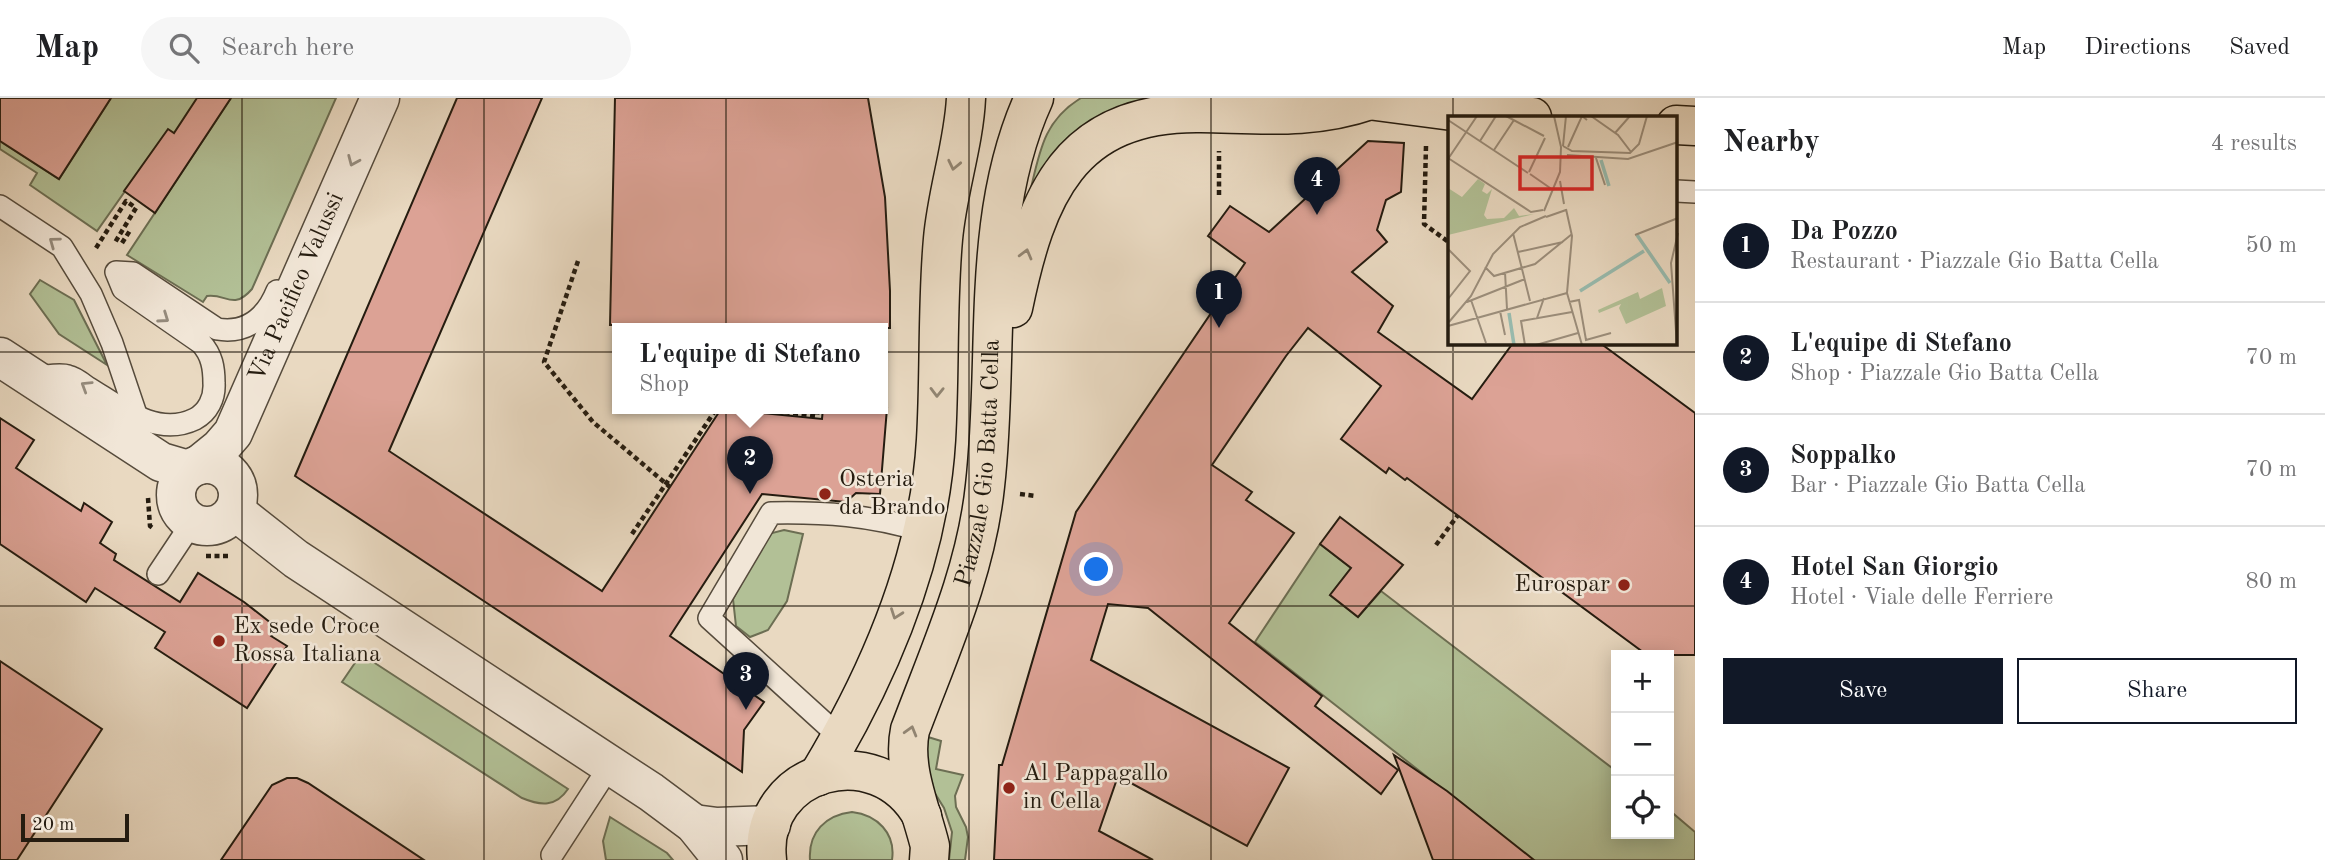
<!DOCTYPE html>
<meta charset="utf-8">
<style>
body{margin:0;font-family:"Old Standard TT",serif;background:#f6f6f6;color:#202124}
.controls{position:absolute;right:21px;bottom:21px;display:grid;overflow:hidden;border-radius:0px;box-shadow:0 4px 18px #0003}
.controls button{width:63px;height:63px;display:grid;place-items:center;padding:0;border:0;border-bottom:2px solid #e0e0e0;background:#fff;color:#202124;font:35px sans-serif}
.scale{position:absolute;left:21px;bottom:18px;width:108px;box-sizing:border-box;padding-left:7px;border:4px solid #251c10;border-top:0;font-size:19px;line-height:24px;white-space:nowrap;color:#251c10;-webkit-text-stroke:5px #f1e6d7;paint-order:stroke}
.you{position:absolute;left:1097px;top:472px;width:24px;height:24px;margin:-18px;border:5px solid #fff;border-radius:50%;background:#1a73e8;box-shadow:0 0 0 10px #1a73e833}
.badge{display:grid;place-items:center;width:46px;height:46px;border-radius:50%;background:#111827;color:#fff;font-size:23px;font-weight:700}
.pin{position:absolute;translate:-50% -58px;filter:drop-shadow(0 2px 4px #0008)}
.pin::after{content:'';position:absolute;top:37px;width:24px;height:21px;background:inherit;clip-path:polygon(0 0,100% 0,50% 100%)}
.popup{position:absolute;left:612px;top:225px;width:276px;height:91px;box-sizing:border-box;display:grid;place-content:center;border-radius:0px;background:#fff;filter:drop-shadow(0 2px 5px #0005);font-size:23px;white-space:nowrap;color:#757577}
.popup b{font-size:26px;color:#202124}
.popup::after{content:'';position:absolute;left:50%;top:100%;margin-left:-14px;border:14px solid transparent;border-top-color:#fff}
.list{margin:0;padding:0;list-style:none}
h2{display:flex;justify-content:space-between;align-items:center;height:91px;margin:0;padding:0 28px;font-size:30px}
h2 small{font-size:23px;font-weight:400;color:#757577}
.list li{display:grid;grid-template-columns:46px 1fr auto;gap:21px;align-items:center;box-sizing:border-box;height:112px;padding:0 28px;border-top:2px solid #e0e0e0}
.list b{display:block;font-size:26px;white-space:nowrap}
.list p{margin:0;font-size:23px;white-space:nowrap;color:#757577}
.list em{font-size:23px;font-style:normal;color:#757577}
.actions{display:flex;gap:14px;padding:21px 28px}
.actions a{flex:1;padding:16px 0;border:2px solid #111827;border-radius:0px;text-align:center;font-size:24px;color:#111827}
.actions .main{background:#111827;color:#fff}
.icon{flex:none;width:38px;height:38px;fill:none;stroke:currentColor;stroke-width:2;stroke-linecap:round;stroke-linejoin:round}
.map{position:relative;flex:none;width:1695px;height:762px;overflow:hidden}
header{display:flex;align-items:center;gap:42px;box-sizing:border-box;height:98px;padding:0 35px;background:#fff;border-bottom:2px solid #e0e0e0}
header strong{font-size:33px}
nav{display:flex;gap:38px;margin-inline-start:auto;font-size:24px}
.search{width:490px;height:63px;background:#f6f6f6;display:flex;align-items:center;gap:18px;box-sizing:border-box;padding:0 24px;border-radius:38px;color:#757577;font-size:26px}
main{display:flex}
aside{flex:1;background:#fff}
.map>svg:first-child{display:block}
</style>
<header>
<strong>Map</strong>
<div class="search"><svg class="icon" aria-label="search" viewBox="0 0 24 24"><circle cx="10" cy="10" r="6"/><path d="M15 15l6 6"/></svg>Search here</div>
<nav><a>Map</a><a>Directions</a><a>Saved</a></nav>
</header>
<main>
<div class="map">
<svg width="1695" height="762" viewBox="0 0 1695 762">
<rect width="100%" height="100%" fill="#e9d9c1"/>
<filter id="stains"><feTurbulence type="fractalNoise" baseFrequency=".00286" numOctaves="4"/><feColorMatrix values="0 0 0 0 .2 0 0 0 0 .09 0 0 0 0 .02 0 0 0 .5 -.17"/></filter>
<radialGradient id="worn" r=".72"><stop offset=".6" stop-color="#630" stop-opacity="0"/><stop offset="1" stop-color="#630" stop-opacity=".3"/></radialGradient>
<g fill="#b2c096" stroke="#6c6e53" stroke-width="2">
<path d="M111 0H197L187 43 168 32 97 133 30 87 37 75 0 51V43L59 81Z"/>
<path d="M231 0H336L252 191C233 213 226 195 207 198L203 204 127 157Z"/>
<path d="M1081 0H1207L1031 90C1040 51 1045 22 1081 0Z"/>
<path d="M40 182 74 202 107 267 59 236 30 196Z"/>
<path d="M784 432 803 436 787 503 768 532 750 539 736 528 733 501 768 436Z"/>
<path d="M1320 446 1351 470 1330 497 1358 519 1381 493 1616 673V736H1669V712L1695 734V762H1533L1255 544Z"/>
<path d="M361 556 568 691C556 709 541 708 522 700L342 584Z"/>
<path d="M928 639 941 643 936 671 963 677 955 698 956 709 966 729 968 739 965 762H949L952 734 944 710 931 689 925 661Z"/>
<path d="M852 714C877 717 896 735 892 762H810C808 734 826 717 852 714Z"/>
<path d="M610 719 667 755 673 762H606L603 743Z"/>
</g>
<g fill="#dca295" stroke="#251c10" stroke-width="2">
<path d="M0 0H111L59 81 0 43Z"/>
<path d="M197 0H231L155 115 124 93 168 31 174 35Z"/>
<path d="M457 0H542L389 353 602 493 721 311 822 321 823 310H887L880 396 856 395 846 404 762 396 670 538 764 604 744 632 742 674 295 378Z"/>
<path d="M615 0H868L885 99 890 193V230H651V227H610Z"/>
<path d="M1368 43 1404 45 1401 94 1386 102 1377 132 1387 144 1352 174 1393 208 1378 234 1472 301 1513 245H1600L1695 315V557H1647L1407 380 1405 382 1389 370 1386 375 1341 341 1381 288 1308 230 1286 258 1212 367 1252 394 1246 402 1294 435 1229 525 1322 598 1315 608 1398 672 1381 696 1148 510 1108 506 1091 562 1289 670 1247 748 1118 678 1099 733 1153 762H994L999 667H1002L1076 414 1245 165 1208 138 1230 108 1269 134Z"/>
<path d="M0 320 34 342 16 370 81 413 84 405 112 424 100 445 116 456 114 462 180 504 198 475 244 504 276 529 271 538 287 548 247 610 155 550 165 534 95 490 86 504 0 446Z"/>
<path d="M1340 419 1403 467 1358 519 1330 497 1351 470 1320 446Z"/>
<path d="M0 563 102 631 17 762H0Z"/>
<path d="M1394 657 1447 693 1534 762H1433Z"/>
<path d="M287 680H297L308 685 424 762H221L272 687Z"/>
</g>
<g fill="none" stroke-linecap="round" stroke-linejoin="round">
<defs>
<g id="service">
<path d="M1676 93 1695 94"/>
<path d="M0 108 62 149 91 196 112 245 139 325"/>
<path d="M36 279C45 279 59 275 68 278 74 279 82 285 87 289 119 308 156 340 195 321 208 314 215 300 214 285 214 270 212 257 201 245L123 191 116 174 133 175 217 231C246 236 266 220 277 193"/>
<path d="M158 476 192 425"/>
<path d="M841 640 709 520 771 415C824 414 871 417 922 433"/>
<path d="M552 757 611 666"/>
</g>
<g id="minor">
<path id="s1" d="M199 367 220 350 233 335 380 0"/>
</g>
<g id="tertiary">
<path d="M0 259 161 364 188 372"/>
<circle cx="207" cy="397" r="31"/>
<path d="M235 413 296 461 651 694 694 726 723 762"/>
<path d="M694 726 717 729 771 727"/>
</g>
<g id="primary">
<path d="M1353 0 1475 16 1532 19"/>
<path d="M1676 27 1695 28"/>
<path d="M1013 210C1036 98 1069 13 1201 15 1262 16 1312 22 1370 2"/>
<path d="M818 678C879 577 929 461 936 342 940 275 937 208 943 141 947 94 964 45 966 0"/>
<path d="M767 762C757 672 877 637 922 718"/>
<path id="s2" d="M929 762 930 748C921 711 902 670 910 632 940 552 976 474 985 388 1000 260 979 120 1034 0"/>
</g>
</defs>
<use href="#service" stroke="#564b3c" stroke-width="24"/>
<use href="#minor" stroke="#564b3c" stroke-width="41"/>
<use href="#tertiary" stroke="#564b3c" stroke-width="41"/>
<use href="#primary" stroke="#251c10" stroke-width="41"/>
<g stroke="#251c10" stroke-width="4.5" stroke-dasharray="5 3.5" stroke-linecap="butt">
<path d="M1426 48 1424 126 1450 145"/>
<path d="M1219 97V53"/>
<path d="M122 145 131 131"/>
<path d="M96 150 126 103 136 110 114 146"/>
<path d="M578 163 544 264 593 324 670 389"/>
<path d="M751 310 817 318 818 310"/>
<path d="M1020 396 1036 398"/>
<path d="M148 400 150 428 154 431"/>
<path d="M632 436 717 310"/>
<path d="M1436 447 1458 417"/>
<path d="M206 458H229"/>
</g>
<use href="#service" stroke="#f1e6d7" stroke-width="21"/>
<use href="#minor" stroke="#f1e6d7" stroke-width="38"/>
<use href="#tertiary" stroke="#f1e6d7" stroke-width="38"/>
<use href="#primary" stroke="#e9d9c1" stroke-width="38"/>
</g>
<defs><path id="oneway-chevron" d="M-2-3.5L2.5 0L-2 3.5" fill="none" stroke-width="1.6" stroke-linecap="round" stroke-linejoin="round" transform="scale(1.75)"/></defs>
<g stroke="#958b7d">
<use href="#oneway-chevron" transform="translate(353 63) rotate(113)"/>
<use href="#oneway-chevron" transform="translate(54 144) rotate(-144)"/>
<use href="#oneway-chevron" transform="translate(164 220) rotate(35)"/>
<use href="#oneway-chevron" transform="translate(86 288) rotate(-148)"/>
</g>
<g stroke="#918471">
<use href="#oneway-chevron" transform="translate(954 67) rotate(102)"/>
<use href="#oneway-chevron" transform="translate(1026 156) rotate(-75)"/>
<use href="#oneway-chevron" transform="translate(937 294) rotate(91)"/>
<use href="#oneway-chevron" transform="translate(896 516) rotate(110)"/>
<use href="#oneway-chevron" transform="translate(911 633) rotate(-74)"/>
</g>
<path fill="none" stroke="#251c10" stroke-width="2" stroke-opacity="0.55" d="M242 0V762M484 0V762M726 0V762M969 0V762M1211 0V762M1453 0V19M1453 245V762M0 254H1695M0 508H1695"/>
<g fill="#8f2418" stroke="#f1e6d7" stroke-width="2.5">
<circle cx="825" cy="396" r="7"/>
<circle cx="1624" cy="487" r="7"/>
<circle cx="219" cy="543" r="7"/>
<circle cx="1009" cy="690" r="7"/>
</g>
<g text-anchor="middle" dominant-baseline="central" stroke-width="5" stroke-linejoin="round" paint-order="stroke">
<g font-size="24" fill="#251c10" stroke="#f1e6d7">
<text stroke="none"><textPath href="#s1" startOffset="206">Via Pacifico Valussi</textPath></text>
<text stroke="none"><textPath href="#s2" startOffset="411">Piazzale Gio Batta Cella</textPath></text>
</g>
<g font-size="24" fill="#251c10" stroke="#f1e6d7" text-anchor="start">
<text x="839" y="382">Osteria<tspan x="839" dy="28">da Brando</tspan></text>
<text x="1610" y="487" text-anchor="end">Eurospar</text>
<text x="233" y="529">Ex sede Croce<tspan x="233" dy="28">Rossa Italiana</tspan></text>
<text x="1023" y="676">Al Pappagallo<tspan x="1023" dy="28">in Cella</tspan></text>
</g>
</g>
<g transform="translate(1448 18)">
<rect width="229" height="229" fill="#e9d9c1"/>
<path d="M30 63 37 68 34 75 39 78 44 73 36 99 39 103 56 102 66 92 71 100 86 98 0 119V72L14 81ZM214 172 218 190 178 208 171 192 173 188 151 197 150 194 190 176 192 183Z" fill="#b2c096"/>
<path fill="none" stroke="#98bbae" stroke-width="3.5" d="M153 44 161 70M189 119 222 167M132 175 196 135M61 197 66 229"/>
<path fill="none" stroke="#9b8d7a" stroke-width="2" d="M58 0 96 20M143 0 170 19 183 36M0 4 80 57M167 17 182 0M32 25 48 0M115 30 124 35 182 37 191 28 199 0M115 30 118 0M120 31 134 0 139 4M46 34 66 4M119 39 180 43 230 26M0 42 83 96 95 94M148 42 157 69M0 43 29 0M81 56 97 22M82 58 105 74M112 65 116 88M118 93 124 120 119 177 134 229M96 95 112 56 113 31 106 0M98 101 118 94M65 117 82 185M187 119 230 102M0 133 22 155 0 183M70 136 115 126M37 151 46 160 87 148 124 118M57 156 59 193M23 184 38 227M19 186 77 163M121 186 131 184 138 224 163 217M52 195 57 219M89 202 96 182M1 206 23 180 45 138 72 111 98 100M0 210 119 177M77 229 73 205 124 196M88 229 130 217M229 229 223 147 230 117"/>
<path fill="#d62828" fill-opacity="0.15" stroke="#d62828" stroke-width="3.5" d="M72 41H144V73H72Z"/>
<rect width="229" height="229" fill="none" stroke="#251c10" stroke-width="3.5"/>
</g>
<rect width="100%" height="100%" filter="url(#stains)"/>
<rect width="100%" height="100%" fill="url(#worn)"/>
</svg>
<div class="controls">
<button>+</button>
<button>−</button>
<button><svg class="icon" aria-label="locate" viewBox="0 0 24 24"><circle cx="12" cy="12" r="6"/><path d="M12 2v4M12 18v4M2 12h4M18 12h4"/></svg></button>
</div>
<div class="scale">20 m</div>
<div class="you"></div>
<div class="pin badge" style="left:1219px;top:230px">1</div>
<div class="pin badge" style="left:750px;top:396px">2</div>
<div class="popup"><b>L'equipe di Stefano</b>Shop</div>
<div class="pin badge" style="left:746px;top:612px">3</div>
<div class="pin badge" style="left:1317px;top:117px">4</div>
</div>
<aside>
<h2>Nearby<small>4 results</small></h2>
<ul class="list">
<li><span class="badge">1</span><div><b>Da Pozzo</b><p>Restaurant · Piazzale Gio Batta Cella</p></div><em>50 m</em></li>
<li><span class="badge">2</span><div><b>L'equipe di Stefano</b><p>Shop · Piazzale Gio Batta Cella</p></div><em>70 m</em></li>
<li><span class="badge">3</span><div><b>Soppalko</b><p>Bar · Piazzale Gio Batta Cella</p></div><em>70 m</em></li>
<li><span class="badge">4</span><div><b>Hotel San Giorgio</b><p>Hotel · Viale delle Ferriere</p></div><em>80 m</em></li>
</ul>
<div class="actions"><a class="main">Save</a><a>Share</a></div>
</aside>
</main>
